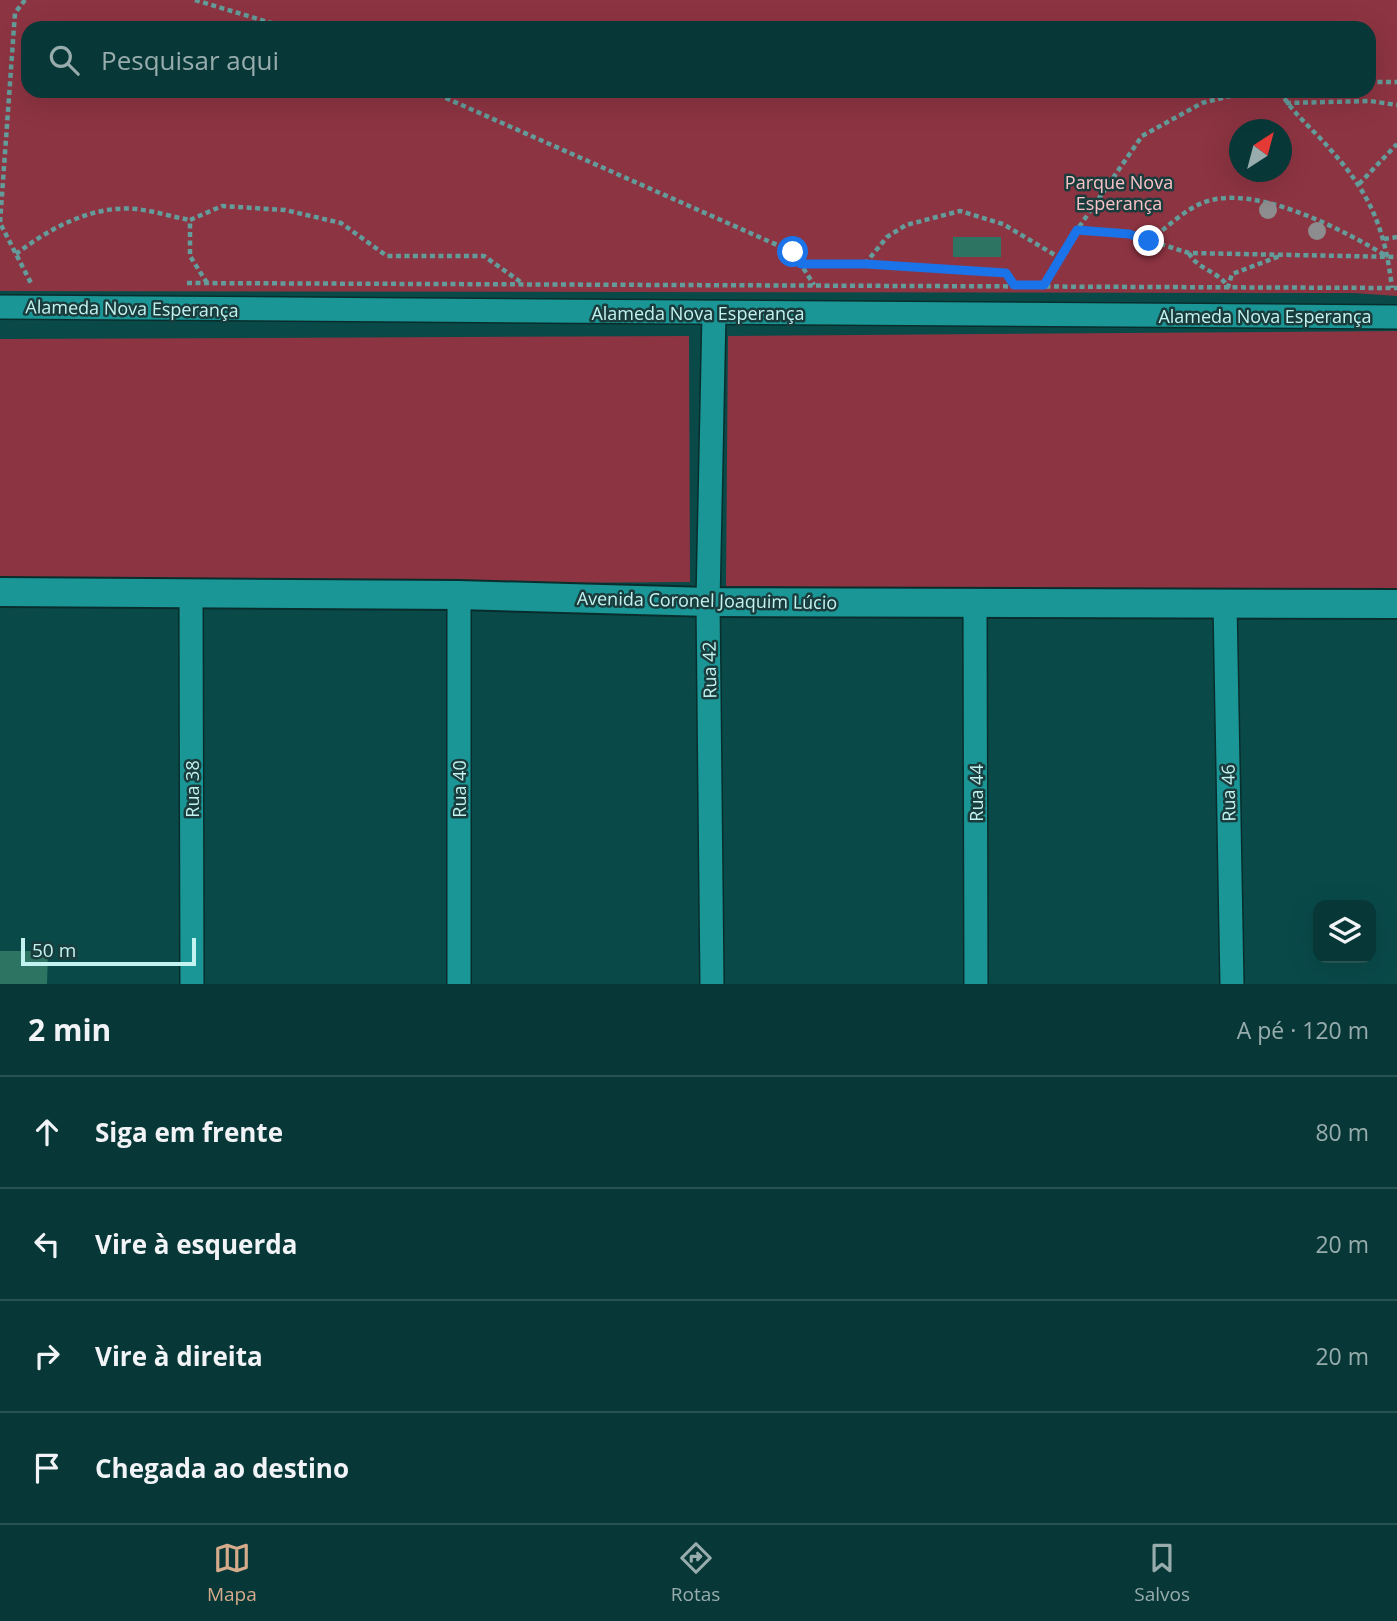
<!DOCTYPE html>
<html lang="pt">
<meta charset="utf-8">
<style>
body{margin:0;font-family:"Open Sans",sans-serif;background:#103f3f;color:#f1f3f6}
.controls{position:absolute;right:21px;bottom:21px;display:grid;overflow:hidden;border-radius:14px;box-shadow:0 7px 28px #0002}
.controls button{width:63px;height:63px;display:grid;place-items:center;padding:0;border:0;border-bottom:2px solid #285252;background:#073837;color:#f1f3f6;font:35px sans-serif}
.compass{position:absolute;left:1229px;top:119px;width:63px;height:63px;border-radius:50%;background:#073837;box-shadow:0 7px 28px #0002;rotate:36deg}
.scale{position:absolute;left:21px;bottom:18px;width:175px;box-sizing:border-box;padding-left:7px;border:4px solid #c2f3f1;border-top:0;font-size:19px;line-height:24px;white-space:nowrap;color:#c2f3f1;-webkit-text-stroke:5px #1a3c3c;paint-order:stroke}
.stop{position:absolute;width:21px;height:21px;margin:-16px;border:5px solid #1a73e8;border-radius:50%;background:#fff}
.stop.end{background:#1a73e8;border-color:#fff;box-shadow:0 2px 7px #0008}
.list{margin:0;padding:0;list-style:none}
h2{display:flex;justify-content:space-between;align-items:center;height:91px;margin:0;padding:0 28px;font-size:30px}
h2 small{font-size:23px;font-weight:400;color:#98acad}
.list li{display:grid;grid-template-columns:46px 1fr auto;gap:21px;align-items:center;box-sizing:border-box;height:112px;padding:0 28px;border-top:2px solid #285252}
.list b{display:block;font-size:26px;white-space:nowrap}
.list em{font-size:23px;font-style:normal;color:#98acad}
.icon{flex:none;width:38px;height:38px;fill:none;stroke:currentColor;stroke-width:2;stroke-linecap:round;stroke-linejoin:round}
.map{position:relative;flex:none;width:1397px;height:984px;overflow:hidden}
.search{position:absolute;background:#073837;box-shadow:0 7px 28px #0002;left:21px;right:21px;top:21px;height:77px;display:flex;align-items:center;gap:18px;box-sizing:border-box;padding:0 24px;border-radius:21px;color:#98acad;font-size:26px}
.sheet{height:539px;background:#073837}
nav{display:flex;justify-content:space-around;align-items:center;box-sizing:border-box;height:98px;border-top:2px solid #285252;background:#073837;font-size:19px;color:#98acad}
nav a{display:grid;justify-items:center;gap:4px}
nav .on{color:#d6ab8b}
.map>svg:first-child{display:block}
</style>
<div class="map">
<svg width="1397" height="984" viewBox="0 0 1397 984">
<rect width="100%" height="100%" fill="#094a49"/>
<g fill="#8d3442" fill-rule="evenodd">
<path d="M0 0H1397V296L1353 293 0 291ZM28 28H1369V91H28ZM1240 130H1282V172H1240Z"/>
<path d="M1397 331V593L726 586 728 336Z"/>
<path d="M689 336 690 582 0 587V339Z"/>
</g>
<g fill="#2e7462">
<rect x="953" y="237" width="48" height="20"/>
<path d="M0 951H48L47 984H0Z"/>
</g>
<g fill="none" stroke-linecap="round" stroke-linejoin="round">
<defs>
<g id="minor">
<path d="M0 307 1397 317"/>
<path d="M191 594 192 984"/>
<path d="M975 603 976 984"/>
<path d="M1225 603 1232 984"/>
<path d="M459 984V595"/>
<path d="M712 984 708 602 714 313"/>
</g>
<path id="tertiary" d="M0 592 459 595 708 602 1397 604"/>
</defs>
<use href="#minor" stroke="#092d2c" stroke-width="26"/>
<use href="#tertiary" stroke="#092d2c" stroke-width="32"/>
<g stroke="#639c9a" stroke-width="4.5" stroke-dasharray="5 3.5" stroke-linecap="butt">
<path d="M25 0 15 13 0 223 32 285"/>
<path d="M195 0 288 28"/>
<path d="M1369 82H1397"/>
<path d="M430 91 793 252 814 285"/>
<path d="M1280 91C1292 113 1313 129 1329 148 1370 193 1385 228 1392 288"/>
<path d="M1286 103 1370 101 1397 105"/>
<path d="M1359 184 1397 144"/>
<path d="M1077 230 1129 234 1189 253 1397 257"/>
<path d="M1384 239 1397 237"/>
<path d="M1149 241C1165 229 1183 211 1202 203 1253 182 1344 230 1388 257"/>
<path d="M1189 253C1196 269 1219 271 1228 287L1232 274 1280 256"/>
<path d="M16 254C50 228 92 205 136 209 154 211 173 217 190 220"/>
<path d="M802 264H865L1006 273 1014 285"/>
<path d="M865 264 887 237 906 225 960 211 1003 224 1060 258"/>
<path d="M187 283 1397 288"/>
<path d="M207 283 190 256V220L222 206 285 210 341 223 387 256H484L522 283"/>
<path d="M1044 285 1077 230 1142 136 1202 103 1250 91"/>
</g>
<use href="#minor" stroke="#199695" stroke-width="23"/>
<use href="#tertiary" stroke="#199695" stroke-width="28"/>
</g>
<g fill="#8d8c8e">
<circle cx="1268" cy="210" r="9"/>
<circle cx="1317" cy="231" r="9"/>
</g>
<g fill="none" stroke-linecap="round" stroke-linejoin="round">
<path stroke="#1a73e8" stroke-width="9" d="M793 252 801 264H866L1006 273 1014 285H1044L1077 230 1129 234 1149 241"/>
</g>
<g text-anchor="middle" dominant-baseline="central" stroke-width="5" stroke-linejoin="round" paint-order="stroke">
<g font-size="18" fill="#f9c2c6" stroke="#1a3c3c">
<text x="1119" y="182">Parque Nova<tspan x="1119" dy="21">Esperança</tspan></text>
</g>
<g font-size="18" fill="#c2f3f1" stroke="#1a3c3c">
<text transform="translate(132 308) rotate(1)">Alameda Nova Esperança</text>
<text x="698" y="313">Alameda Nova Esperança</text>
<text x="1265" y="316">Alameda Nova Esperança</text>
<text transform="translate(707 600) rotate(1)">Avenida Coronel Joaquim Lúcio</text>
<text transform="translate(709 670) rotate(-91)">Rua 42</text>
<text transform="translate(192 789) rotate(-90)">Rua 38</text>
<text transform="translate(459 789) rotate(-90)">Rua 40</text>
<text transform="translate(976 793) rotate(-90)">Rua 44</text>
<text transform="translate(1228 793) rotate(-91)">Rua 46</text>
</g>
</g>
</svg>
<div class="controls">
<button><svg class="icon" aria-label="layers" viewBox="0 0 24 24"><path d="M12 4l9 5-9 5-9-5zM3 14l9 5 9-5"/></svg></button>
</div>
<svg class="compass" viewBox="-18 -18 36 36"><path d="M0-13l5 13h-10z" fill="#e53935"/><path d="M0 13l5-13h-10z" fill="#98acad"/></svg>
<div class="scale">50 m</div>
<div class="stop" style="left:793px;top:252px"></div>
<div class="stop end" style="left:1149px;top:241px"></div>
<div class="search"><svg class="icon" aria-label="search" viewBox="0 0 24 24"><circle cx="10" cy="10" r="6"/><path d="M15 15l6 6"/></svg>Pesquisar aqui</div>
</div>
<section class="sheet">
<h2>2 min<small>A pé · 120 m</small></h2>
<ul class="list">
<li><svg class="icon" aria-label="ahead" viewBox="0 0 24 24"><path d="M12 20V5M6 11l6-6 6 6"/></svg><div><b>Siga em frente</b></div><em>80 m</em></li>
<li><svg class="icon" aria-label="left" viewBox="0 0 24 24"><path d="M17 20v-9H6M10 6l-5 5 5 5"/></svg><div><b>Vire à esquerda</b></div><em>20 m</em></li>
<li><svg class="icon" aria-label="right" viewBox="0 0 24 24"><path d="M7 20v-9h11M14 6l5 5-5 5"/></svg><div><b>Vire à direita</b></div><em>20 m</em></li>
<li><svg class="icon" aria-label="arrive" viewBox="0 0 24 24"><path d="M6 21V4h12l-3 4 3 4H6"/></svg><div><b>Chegada ao destino</b></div></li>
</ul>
</section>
<nav>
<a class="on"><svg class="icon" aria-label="map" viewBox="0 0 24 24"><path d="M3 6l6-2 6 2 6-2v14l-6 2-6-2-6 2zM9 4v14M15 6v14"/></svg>Mapa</a>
<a><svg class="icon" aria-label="directions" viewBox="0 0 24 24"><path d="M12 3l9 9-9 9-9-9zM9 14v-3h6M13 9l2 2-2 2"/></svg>Rotas</a>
<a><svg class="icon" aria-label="saved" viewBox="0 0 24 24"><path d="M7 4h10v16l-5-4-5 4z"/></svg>Salvos</a>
</nav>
